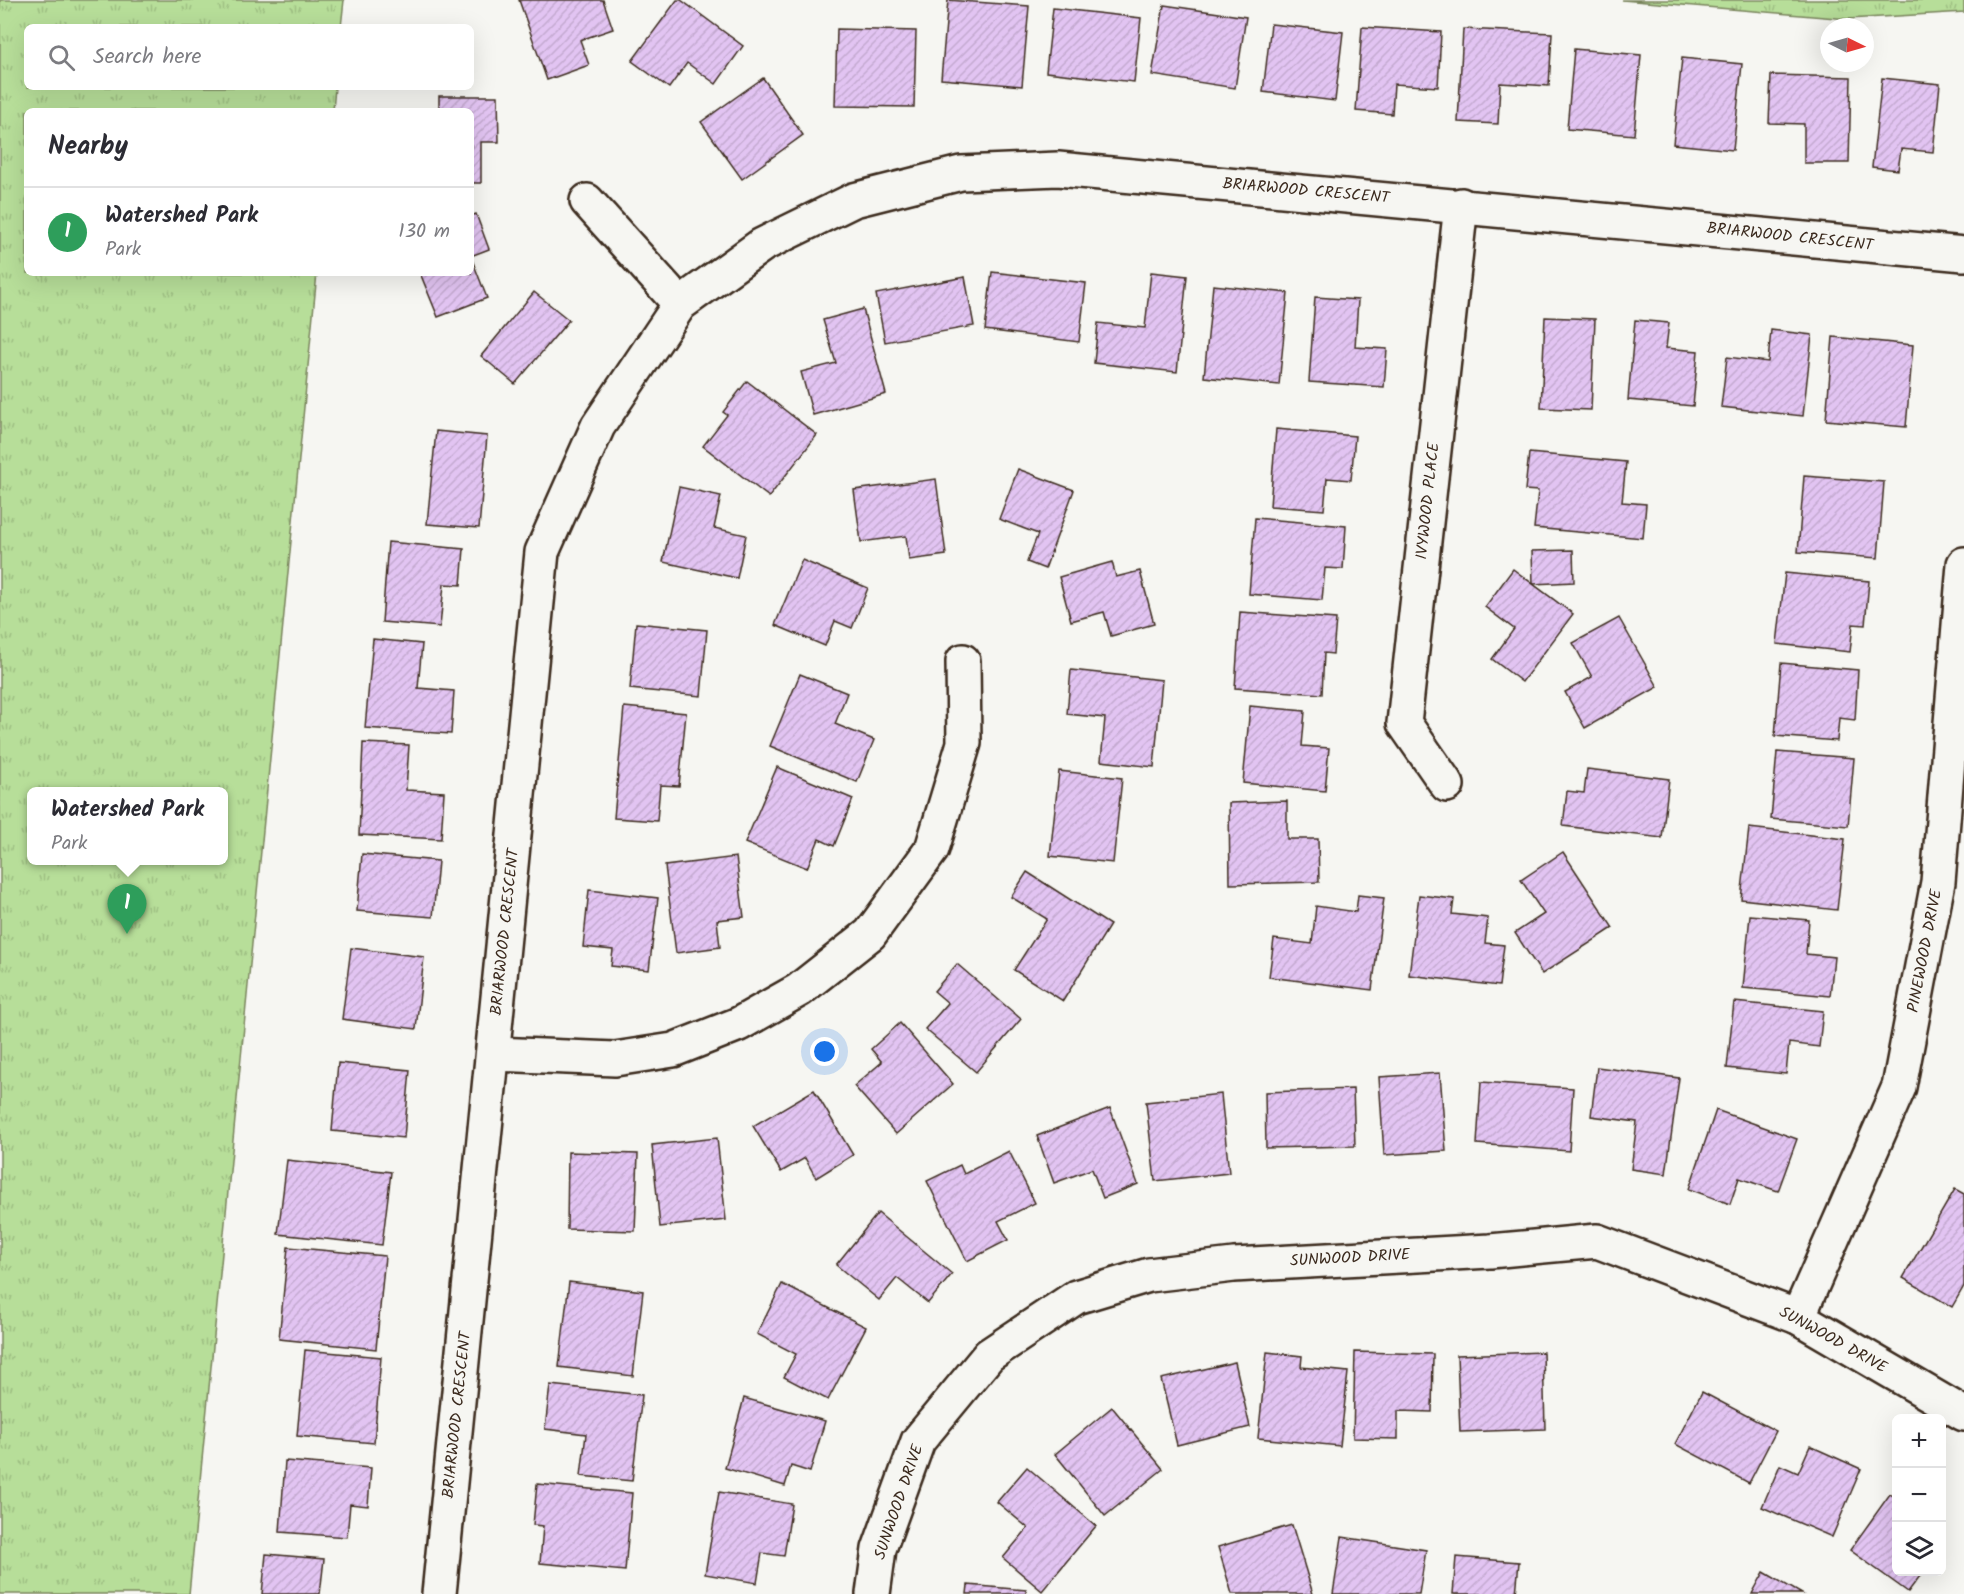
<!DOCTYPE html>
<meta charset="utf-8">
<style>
body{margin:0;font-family:Kalam,sans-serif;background:#f7f7f7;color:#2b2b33}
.controls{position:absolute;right:18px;bottom:18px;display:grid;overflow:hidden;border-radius:9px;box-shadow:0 6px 24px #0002}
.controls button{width:54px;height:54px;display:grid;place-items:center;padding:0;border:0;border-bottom:2px solid #e1e1e2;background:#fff;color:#2b2b33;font:30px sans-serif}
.compass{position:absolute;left:1820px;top:18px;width:54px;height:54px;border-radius:50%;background:#fff;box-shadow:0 6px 24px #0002;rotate:95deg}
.you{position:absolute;left:825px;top:1052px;width:21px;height:21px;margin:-15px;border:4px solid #fff;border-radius:50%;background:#1a73e8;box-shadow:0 0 0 9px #1a73e833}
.badge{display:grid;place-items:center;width:39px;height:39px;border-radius:50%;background:#d93025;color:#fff;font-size:20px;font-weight:700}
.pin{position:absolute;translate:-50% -50px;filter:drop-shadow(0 2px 3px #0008)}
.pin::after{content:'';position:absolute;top:32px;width:21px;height:18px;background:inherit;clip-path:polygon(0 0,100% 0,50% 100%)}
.popup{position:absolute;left:27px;top:787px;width:201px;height:78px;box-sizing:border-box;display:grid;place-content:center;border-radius:9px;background:#fff;filter:drop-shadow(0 2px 4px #0005);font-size:20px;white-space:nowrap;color:#7c7c81}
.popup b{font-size:22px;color:#2b2b33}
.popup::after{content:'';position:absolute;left:50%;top:100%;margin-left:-12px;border:12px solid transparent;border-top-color:#fff}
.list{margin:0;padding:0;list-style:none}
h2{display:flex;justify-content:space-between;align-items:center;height:78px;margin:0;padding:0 24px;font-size:26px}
h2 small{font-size:20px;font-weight:400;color:#7c7c81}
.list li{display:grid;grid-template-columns:39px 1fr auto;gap:18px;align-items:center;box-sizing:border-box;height:90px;padding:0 24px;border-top:2px solid #e1e1e2}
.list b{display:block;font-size:22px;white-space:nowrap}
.list p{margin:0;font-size:20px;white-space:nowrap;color:#7c7c81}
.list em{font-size:20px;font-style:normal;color:#7c7c81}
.icon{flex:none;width:33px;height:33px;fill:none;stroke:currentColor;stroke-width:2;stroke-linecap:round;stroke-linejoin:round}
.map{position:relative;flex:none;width:1964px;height:1594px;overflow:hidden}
.search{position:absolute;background:#fff;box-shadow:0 6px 24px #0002;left:24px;top:24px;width:450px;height:66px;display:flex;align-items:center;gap:15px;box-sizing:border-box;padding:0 21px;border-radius:9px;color:#7c7c81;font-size:22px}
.panel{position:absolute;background:#fff;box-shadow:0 6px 24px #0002;left:24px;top:108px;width:450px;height:168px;border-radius:9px}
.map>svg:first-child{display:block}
</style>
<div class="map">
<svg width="1964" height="1594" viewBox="0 0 1964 1594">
<defs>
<pattern id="park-tufts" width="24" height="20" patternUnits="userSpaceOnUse" patternTransform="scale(1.5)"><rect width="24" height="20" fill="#b7de99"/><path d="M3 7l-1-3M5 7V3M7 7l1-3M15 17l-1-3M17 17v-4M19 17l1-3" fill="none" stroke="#9ebf83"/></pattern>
<pattern id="building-hatch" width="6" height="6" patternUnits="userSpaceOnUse" patternTransform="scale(1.5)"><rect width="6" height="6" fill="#e2c4f2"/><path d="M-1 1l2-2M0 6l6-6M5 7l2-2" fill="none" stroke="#c3a9cf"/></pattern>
</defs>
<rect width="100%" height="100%" fill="#f6f6f2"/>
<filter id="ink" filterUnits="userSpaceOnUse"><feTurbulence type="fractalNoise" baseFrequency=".0167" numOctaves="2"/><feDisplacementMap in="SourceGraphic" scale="12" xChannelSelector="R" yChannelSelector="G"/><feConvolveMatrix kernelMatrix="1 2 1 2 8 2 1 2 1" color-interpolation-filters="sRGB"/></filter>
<g filter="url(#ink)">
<g fill="url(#park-tufts)" stroke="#79845c" stroke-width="1.5" fill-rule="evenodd">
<path d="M0 0H344L341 27H27V87H335L333 111H27V273H317L189 1594H0ZM31 792H223V860H31Z"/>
<path d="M1622 0H1964V12L1848 19Z"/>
</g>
<g fill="url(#building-hatch)" stroke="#3b2a1e" stroke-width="1.5">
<path d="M519 0H603L613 29 580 40 589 65 547 80Z"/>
<path d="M677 0H681L743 46 716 84 687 63 669 88 632 61Z"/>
<path d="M948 0 1029 6 1022 86 941 79Z"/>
<path d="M1164 5 1246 17 1235 88 1152 75Z"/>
<path d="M1053 8 1141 18 1134 82 1046 72Z"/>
<path d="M1271 24 1343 32 1335 101 1263 92Z"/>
<path d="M1362 27 1441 32 1438 87 1394 84 1392 114 1356 111Z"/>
<path d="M837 29 916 31 914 107 835 106Z"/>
<path d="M1463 29 1552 33 1549 86 1500 83 1498 124 1458 122Z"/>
<path d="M1574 49 1641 55 1634 135 1567 129Z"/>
<path d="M1682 58 1742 64 1733 150 1673 144Z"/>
<path d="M1771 75 1851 77 1849 163H1804V124L1769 123Z"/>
<path d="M763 78 803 135 742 179 701 122Z"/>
<path d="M1882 78 1940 84 1933 152 1901 149 1898 170 1872 167Z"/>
<path d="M439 96H498L499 142H481V183H471V111H439Z"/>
<path d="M476 214 489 249 471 256V216Z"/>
<path d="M471 257 487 298 438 317 420 273H471Z"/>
<path d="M992 272 1086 283 1079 342 985 330Z"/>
<path d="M1151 272 1187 276 1177 372 1094 363 1098 323 1145 328Z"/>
<path d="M965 277 974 326 885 342 876 294Z"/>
<path d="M1213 285 1288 293 1279 385 1204 377Z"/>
<path d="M534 292 569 320 515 384 481 356Z"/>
<path d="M1315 297 1358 300 1355 347 1387 349 1384 387 1309 382Z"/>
<path d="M863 309 886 394 813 415 801 372 836 363 823 320Z"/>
<path d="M1545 317 1595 319 1591 410 1541 408Z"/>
<path d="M1635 320 1669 323 1666 348 1698 351 1693 406 1628 400Z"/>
<path d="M1771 330 1812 335 1803 416 1721 407 1727 357 1768 362Z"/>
<path d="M1833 337 1913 345 1906 427 1826 420Z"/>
<path d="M747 381 817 435 769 497 703 446 727 415 723 412Z"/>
<path d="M1276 429 1355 436 1351 480 1327 478 1324 510 1270 506Z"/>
<path d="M436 431 487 436 479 528 427 524Z"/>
<path d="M1529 453 1626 462 1622 502 1646 504 1643 538 1534 528 1538 491 1525 490Z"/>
<path d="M1018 469 1074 490 1045 569 1027 562 1038 534 999 519Z"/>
<path d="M1804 476 1884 482 1878 558 1798 552Z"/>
<path d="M936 479 946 555 909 560 906 536 861 542 854 490Z"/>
<path d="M679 487 721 496 714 528 746 535 737 578 663 562Z"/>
<path d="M1255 518 1346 526 1343 569 1325 568 1322 600 1249 594Z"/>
<path d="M388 542 464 549 461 585 444 584 440 627 382 622Z"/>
<path d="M1573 550 1574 582 1533 584 1532 551Z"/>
<path d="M802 560 868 588 852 628 835 621 825 646 775 625Z"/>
<path d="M1112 562 1116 577 1140 571 1154 624 1111 636 1104 612 1071 621 1059 577Z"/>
<path d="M1513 569 1573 614 1522 682 1492 659 1514 629 1485 607Z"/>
<path d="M1785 573 1869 581 1865 625 1853 624 1850 652 1777 644Z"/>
<path d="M1240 612 1336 619 1333 654 1324 653 1322 694 1235 688Z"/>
<path d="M1619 618 1658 687 1585 728 1565 692 1592 677 1573 643Z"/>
<path d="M636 623 707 630 701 696 630 689Z"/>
<path d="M373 639 422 644 418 688 454 691 451 734 365 728Z"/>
<path d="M1781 663 1858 670 1855 720 1839 718 1837 741 1775 736Z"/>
<path d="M1071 670 1162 680 1154 767 1101 761 1105 718 1067 714Z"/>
<path d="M800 674 847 693 835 724 874 740 857 782 770 746Z"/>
<path d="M1250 706 1305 711 1302 746 1329 748 1325 791 1243 783Z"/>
<path d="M624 707 686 713 679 786 660 785 657 821 614 818Z"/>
<path d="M363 743 409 745 406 790 444 792 441 839 359 835Z"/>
<path d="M1777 752 1854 758 1848 826 1771 819Z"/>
<path d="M777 767 853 799 834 846 819 839 807 868 745 843Z"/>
<path d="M1587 769 1669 779 1662 838 1563 826 1567 791 1584 793Z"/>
<path d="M1059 771 1122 778 1113 863 1050 856Z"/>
<path d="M1287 801V839H1318L1319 882 1230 884 1229 803Z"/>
<path d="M1749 828 1845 839 1837 910 1741 899Z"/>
<path d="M1563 852 1613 928 1542 974 1515 933 1544 914 1521 880Z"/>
<path d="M362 854 438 861 433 917 357 911Z"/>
<path d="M736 857 744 917 717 920 720 947 676 953 665 866Z"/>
<path d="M1027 872 1110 925 1063 1001 1014 970 1047 919 1011 897Z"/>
<path d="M589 890 658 898 649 970 611 966 613 950 583 947Z"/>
<path d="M1358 895 1384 898 1372 990 1269 977 1274 939 1312 944 1316 906 1356 912Z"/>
<path d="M1419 895 1454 899 1452 914 1488 918 1485 943 1504 945 1499 986 1409 975Z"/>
<path d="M1750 915 1809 920 1806 954 1834 957 1830 996 1743 988Z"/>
<path d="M351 948 424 957 416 1029 342 1019Z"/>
<path d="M957 964 1021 1019 976 1072 925 1029 948 1003 934 991Z"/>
<path d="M1734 1002 1823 1011 1819 1047 1789 1043 1786 1074 1727 1068Z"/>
<path d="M900 1023 953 1084 896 1134 854 1086 882 1062 871 1049Z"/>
<path d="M338 1063 410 1070 404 1138 332 1131Z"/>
<path d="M1597 1067 1679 1078 1666 1174 1631 1169 1637 1122 1591 1116Z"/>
<path d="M1440 1073 1446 1151 1384 1155 1379 1077Z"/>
<path d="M1481 1082 1573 1088 1569 1151 1477 1144Z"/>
<path d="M1353 1089 1355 1146 1266 1148 1265 1092Z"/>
<path d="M814 1090 853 1155 816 1178 805 1158 781 1172 753 1126Z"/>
<path d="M1221 1094 1229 1173 1155 1181 1146 1102Z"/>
<path d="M1110 1108 1138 1184 1103 1198 1092 1169 1054 1183 1037 1136Z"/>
<path d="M1716 1110 1797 1139 1778 1191 1739 1178 1730 1204 1689 1189Z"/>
<path d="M717 1138 726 1220 660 1227 652 1145Z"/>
<path d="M1009 1151 1035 1203 998 1221 1008 1240 967 1261 927 1181 960 1165 964 1174Z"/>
<path d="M568 1152 638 1154 635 1231 567 1229Z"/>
<path d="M287 1160 391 1172 382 1245 278 1234Z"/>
<path d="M1955 1189 1964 1194V1286L1952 1307 1903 1278Z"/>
<path d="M878 1213 952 1274 928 1303 897 1278 879 1300 836 1265Z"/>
<path d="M288 1247 385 1256 376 1349 279 1339Z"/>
<path d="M569 1282 643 1291 633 1376 559 1367Z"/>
<path d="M782 1284 866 1327 828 1400 784 1377 796 1354 757 1334Z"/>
<path d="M305 1350 381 1357 374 1443 297 1436Z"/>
<path d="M1267 1352 1302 1356 1301 1367 1348 1372 1340 1446 1258 1438Z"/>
<path d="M1355 1352 1433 1354 1432 1412 1398 1411V1439L1353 1438Z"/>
<path d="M1543 1352 1545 1429 1460 1432 1457 1355Z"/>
<path d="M1235 1362 1250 1427 1177 1445 1161 1379Z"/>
<path d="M550 1385 642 1395 632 1481 581 1476 586 1434 545 1429Z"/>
<path d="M1702 1392 1776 1431 1749 1483 1675 1444Z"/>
<path d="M744 1398 825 1421 810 1472 791 1466 785 1486 725 1468Z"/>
<path d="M1112 1407 1163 1469 1105 1516 1055 1454Z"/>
<path d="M1810 1446 1861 1469 1832 1537 1762 1507 1780 1465 1798 1473Z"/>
<path d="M285 1461 371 1468 368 1506 350 1504 347 1537 280 1532Z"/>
<path d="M1027 1467 1096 1526 1042 1591 1003 1558 1028 1528 997 1502Z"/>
<path d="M537 1484 632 1493 625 1571 540 1563 543 1526 533 1525Z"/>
<path d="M719 1492 792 1504 784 1556 762 1553 757 1583 705 1574Z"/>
<path d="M1890 1494 1896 1498V1572H1923L1908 1592 1850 1550Z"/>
<path d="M1292 1525 1313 1594H1232L1218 1547Z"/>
<path d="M1342 1537 1426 1550 1419 1594H1333Z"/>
<path d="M266 1554 324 1559 320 1594H262Z"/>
<path d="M1456 1557 1519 1562 1516 1594H1453Z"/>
<path d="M1764 1572 1802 1594H1752Z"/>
<path d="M968 1585 1026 1590V1594H967Z"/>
</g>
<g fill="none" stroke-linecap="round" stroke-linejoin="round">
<defs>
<g id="minor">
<path d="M587 201 680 304"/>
<path d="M1447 785 1404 723 1461 205"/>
<path d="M494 1054 615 1059 673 1050 739 1024 799 990 870 934 932 849 964 743 963 661"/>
<path d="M1798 1317 1899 1087 1938 882 1964 564"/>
<path d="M439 1594 542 552 598 426 680 304 762 245 854 200 961 173 1058 169 1964 254"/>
<path d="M873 1594 879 1549 918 1441 989 1355 1076 1297 1149 1275 1234 1265 1490 1251 1597 1241 1798 1317 1964 1414"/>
</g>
</defs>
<use href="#minor" stroke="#3b2a1e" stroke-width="38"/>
<use href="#minor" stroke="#f6f6f2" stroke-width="33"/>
</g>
</g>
<g text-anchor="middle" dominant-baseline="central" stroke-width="5" stroke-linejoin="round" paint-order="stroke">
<g font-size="16" fill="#3b2a1e" stroke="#f6f6f2">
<text transform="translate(1306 191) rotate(5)">BRIARWOOD CRESCENT</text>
<text transform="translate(1790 237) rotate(6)">BRIARWOOD CRESCENT</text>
<text transform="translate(1428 501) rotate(-84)">IVYWOOD PLACE</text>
<text transform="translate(505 932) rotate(-84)">BRIARWOOD CRESCENT</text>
<text transform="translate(1925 951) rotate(-79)">PINEWOOD DRIVE</text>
<text transform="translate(1350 1258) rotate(-3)">SUNWOOD DRIVE</text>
<text transform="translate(1833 1340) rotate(29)">SUNWOOD DRIVE</text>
<text transform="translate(457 1415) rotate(-84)">BRIARWOOD CRESCENT</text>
<text transform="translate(899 1502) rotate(-71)">SUNWOOD DRIVE</text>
</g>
</g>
</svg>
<div class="controls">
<button>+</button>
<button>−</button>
<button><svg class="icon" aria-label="layers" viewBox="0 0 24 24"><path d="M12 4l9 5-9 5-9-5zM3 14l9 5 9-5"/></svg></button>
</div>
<svg class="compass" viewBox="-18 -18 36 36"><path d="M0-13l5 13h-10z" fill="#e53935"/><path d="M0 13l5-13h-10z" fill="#7c7c81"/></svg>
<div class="you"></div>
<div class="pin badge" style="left:127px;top:934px;background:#2e9e5b">1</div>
<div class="popup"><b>Watershed Park</b>Park</div>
<div class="search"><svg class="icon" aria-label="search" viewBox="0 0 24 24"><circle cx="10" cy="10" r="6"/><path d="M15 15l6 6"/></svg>Search here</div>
<section class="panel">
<h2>Nearby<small></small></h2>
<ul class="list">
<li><span class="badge" style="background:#2e9e5b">1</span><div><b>Watershed Park</b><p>Park</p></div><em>130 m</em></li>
</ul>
</section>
</div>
